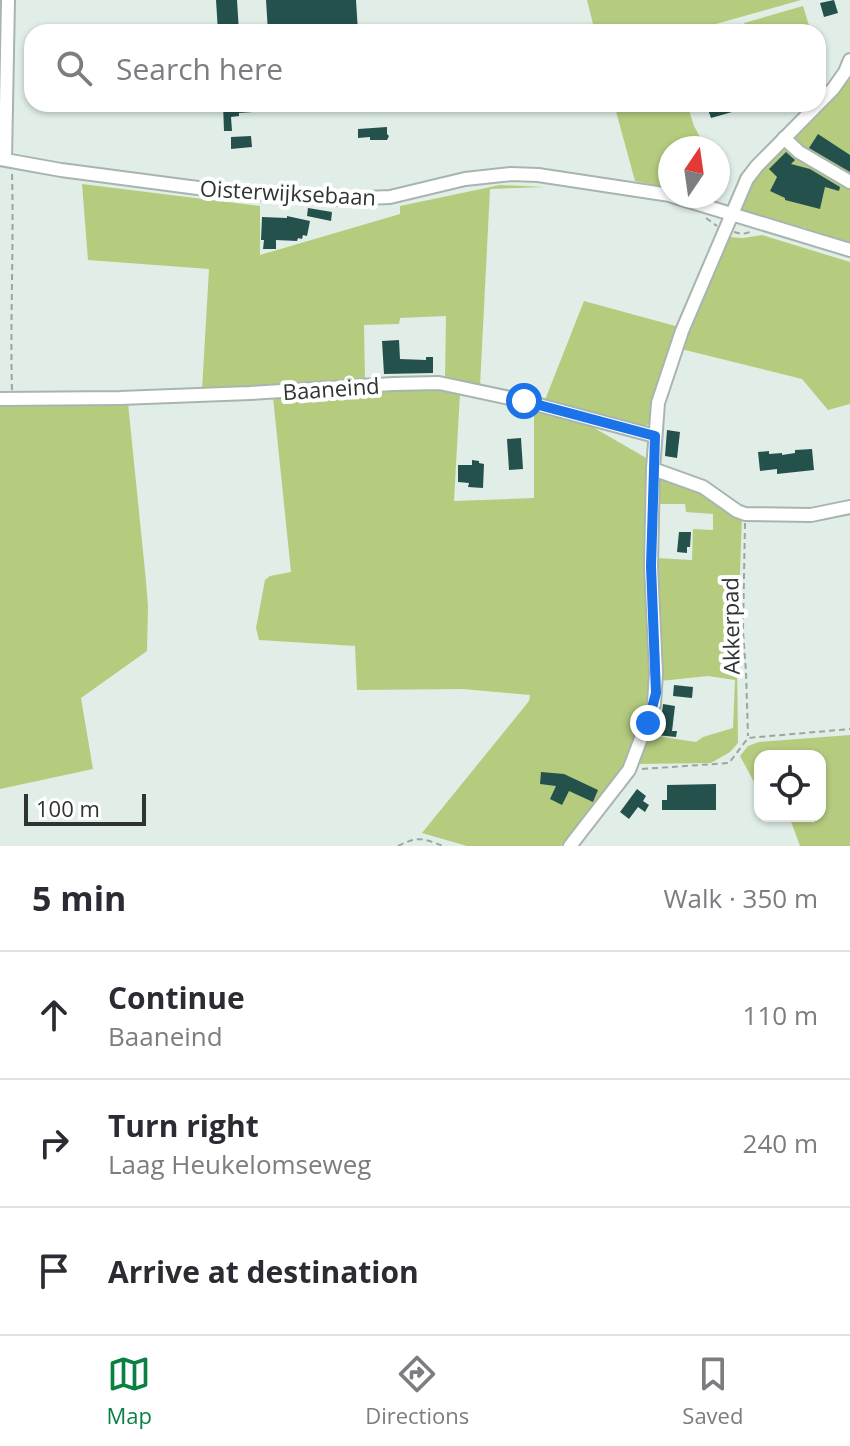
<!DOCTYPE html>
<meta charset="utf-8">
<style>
body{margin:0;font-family:"Open Sans",sans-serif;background:#f2f2f3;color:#2b2b33}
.controls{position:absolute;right:24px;bottom:24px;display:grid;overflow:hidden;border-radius:16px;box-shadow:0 2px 6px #0004}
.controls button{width:72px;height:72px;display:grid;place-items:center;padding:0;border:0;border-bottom:2px solid #e1e1e2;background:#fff;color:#2b2b33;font:40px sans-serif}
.compass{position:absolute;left:658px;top:136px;width:72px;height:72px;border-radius:50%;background:#fff;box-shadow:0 2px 6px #0004;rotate:13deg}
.scale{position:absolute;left:24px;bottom:20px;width:122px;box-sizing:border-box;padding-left:8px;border:4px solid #2f3432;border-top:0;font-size:22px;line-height:28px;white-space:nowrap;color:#2f3432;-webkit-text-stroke:6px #fff;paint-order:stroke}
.stop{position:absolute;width:24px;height:24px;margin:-18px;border:6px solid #1a73e8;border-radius:50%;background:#fff}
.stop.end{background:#1a73e8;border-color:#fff;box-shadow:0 2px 8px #0008}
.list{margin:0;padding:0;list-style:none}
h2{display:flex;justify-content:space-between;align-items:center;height:104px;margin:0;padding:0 32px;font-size:34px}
h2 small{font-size:26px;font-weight:400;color:#7c7c81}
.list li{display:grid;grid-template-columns:52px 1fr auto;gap:24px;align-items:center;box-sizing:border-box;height:128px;padding:0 32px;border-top:2px solid #e1e1e2}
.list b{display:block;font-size:30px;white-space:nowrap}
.list p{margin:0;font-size:26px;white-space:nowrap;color:#7c7c81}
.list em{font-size:26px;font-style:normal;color:#7c7c81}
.icon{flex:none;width:44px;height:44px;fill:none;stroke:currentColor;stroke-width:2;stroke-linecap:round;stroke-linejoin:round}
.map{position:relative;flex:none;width:850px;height:846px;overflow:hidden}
.search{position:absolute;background:#fff;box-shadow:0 2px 6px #0004;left:24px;right:24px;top:24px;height:88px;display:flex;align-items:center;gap:20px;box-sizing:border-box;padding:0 28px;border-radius:24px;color:#7c7c81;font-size:30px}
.sheet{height:488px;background:#fff}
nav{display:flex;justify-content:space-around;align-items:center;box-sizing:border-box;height:112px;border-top:2px solid #e1e1e2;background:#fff;font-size:22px;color:#7c7c81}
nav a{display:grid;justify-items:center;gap:4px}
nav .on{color:#0b8043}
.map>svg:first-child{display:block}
</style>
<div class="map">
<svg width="850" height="846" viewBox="0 0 850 846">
<rect width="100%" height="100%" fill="#e0eee7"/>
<g fill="#b5cc7f">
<path d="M587 0H801L687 32H595Z"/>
<path d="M803 6 811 32H747L744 23Z"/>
<path d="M850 79V245L807 233 806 228 802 227 799 232 743 213 742 205 758 172Z"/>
<path d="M614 104H687L694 126 706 148H670V188L635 181Z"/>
<path d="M82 184 260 206V255L400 214V206L500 185 545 187 490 189 480 386 445 379 446 316 400 318 399 324 364 325 365 380 202 390 209 269 88 260Z"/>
<path d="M762 235 850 262V404L828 410 802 379 681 349 728 237 743 238Z"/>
<path d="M584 301 679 327 665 364 649 424 645 426 545 400Z"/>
<path d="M420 389H440L460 393 454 501 534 498V410L584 422 648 459 651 667C650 683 650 700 646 716 633 766 596 810 561 846H467L422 833 529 701 530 695 463 689 357 690 355 646 259 640 256 628 265 580 270 576 291 572 273 397Z"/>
<path d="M128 403 146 581 148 607 147 651 81 698 93 769 0 789V404Z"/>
<path d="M658 475 674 476 742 516 737 654 738 743 730 752 711 763 636 764 650 735 696 742 703 737 733 728 735 680 708 676 660 681 657 558 692 560 693 529 713 530V514L686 512 685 504H656Z"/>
<path d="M850 735V846H800L789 816H820V756H760V793L740 756 748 746 759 742Z"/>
</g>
<g fill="#25514d">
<path d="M216 0H237L239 32H218Z"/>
<path d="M266 0H356L358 32H268Z"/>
<path d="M834 0 838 13 824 17 820 3Z"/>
<path d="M223 104H296V109L239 113V116L231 117 232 131H224Z"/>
<path d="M706 104H753V106L711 118Z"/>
<path d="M387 127V134L389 136 387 140H370V137L358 138V129Z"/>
<path d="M818 134 850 155V172L809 148Z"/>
<path d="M251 136 252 147 231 149V137Z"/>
<path d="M786 152 795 160 791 164 810 169 840 187 839 191 825 187 820 209 785 200V198L770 191 777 177 769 169Z"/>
<path d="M308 208 332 212 331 221 307 216Z"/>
<path d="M287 216 310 221 307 236 303 235 302 239 298 238 297 241 276 240V249H263L264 240H261L262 217 287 218Z"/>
<path d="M399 340 400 359 426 360V357H433V373L384 374 382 341Z"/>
<path d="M667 430 680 432 677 458 665 456Z"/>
<path d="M521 438 523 469 509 470 507 439Z"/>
<path d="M812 449 814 470 777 474V469L760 471 758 452 769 451V454L782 453V455L795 453V450Z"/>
<path d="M472 460 479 461V463L484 464 483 488 468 487 469 483 458 482V465H472Z"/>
<path d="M679 532H691L690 547H687V553L677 552Z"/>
<path d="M674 685 693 687 692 698 673 696Z"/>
<path d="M663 704 675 706 672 731H677L676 737 656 735 657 729 670 730 660 729Z"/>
<path d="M541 772 564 774 598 790 593 802 569 791 562 805 550 799 556 786 540 784Z"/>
<path d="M716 784V810H662V800H667V785Z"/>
<path d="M637 789 646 796 643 801 649 805 645 812 638 807 629 819 620 812Z"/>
</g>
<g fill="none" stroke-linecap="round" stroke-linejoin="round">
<defs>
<g id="minor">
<path d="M784 138 799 152 850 182"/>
<path d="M0 159 61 170 213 190 340 199 390 197 465 179 511 174 538 175 670 195"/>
<path d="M5 159 8 0"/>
<path d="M672 196 850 250"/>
<path d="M0 399 120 398 250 393 393 384 439 383 524 401 655 436"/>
<path d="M653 469 703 487 737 511 745 514 811 515 850 507"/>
<path d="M570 846 629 770 654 704 656 673 651 566 653 469 658 403 682 331 747 179 757 166 833 89 845 72 850 60"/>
</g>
</defs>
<use href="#minor" stroke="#a8b5af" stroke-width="16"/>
<g stroke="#9ba6a1" stroke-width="2" stroke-dasharray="6 4" stroke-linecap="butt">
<path d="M706 218 717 226"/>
<path d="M734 232 742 234 751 232"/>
<path d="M12 390C10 318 14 245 12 173"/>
<path d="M745 523 743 631 746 672 748 736"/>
<path d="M642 769 729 763 748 738 850 729"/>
<path d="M398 846C418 836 423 838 443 846"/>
</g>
<use href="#minor" stroke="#fff" stroke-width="12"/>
</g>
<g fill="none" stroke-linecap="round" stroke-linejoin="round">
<path stroke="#1a73e8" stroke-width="10" d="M524 401 655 436 651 566 656 693 648 723"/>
</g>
<g text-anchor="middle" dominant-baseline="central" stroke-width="8" stroke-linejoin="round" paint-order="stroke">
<g font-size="22" fill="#2f3432" stroke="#fff">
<text transform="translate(288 192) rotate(3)">Oisterwijksebaan</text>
<text transform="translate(331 388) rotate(-4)">Baaneind</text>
<text transform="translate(730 626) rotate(-91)">Akkerpad</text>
</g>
</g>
</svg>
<div class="controls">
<button><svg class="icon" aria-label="locate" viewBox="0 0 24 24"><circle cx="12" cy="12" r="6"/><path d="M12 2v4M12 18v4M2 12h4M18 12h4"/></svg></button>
</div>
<svg class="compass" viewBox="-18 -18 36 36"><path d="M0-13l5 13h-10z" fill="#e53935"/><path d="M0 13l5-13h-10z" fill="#7c7c81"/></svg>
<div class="scale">100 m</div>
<div class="stop" style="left:524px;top:401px"></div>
<div class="stop end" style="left:648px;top:723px"></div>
<div class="search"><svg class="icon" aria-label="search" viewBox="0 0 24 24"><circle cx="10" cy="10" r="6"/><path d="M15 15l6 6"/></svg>Search here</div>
</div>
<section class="sheet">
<h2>5 min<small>Walk · 350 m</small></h2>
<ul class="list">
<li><svg class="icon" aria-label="ahead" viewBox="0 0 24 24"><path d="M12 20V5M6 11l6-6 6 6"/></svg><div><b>Continue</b><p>Baaneind</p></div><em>110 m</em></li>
<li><svg class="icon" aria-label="right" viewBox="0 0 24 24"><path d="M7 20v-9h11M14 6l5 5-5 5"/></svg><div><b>Turn right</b><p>Laag Heukelomseweg</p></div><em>240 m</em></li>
<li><svg class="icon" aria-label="arrive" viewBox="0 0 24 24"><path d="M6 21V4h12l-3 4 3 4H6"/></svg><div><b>Arrive at destination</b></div></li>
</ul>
</section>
<nav>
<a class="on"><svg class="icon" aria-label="map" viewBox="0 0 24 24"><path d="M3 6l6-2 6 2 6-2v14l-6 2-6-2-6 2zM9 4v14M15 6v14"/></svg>Map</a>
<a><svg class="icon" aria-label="directions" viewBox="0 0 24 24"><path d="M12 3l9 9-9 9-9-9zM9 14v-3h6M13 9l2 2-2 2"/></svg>Directions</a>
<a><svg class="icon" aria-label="saved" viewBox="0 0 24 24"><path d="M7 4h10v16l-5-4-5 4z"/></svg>Saved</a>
</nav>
